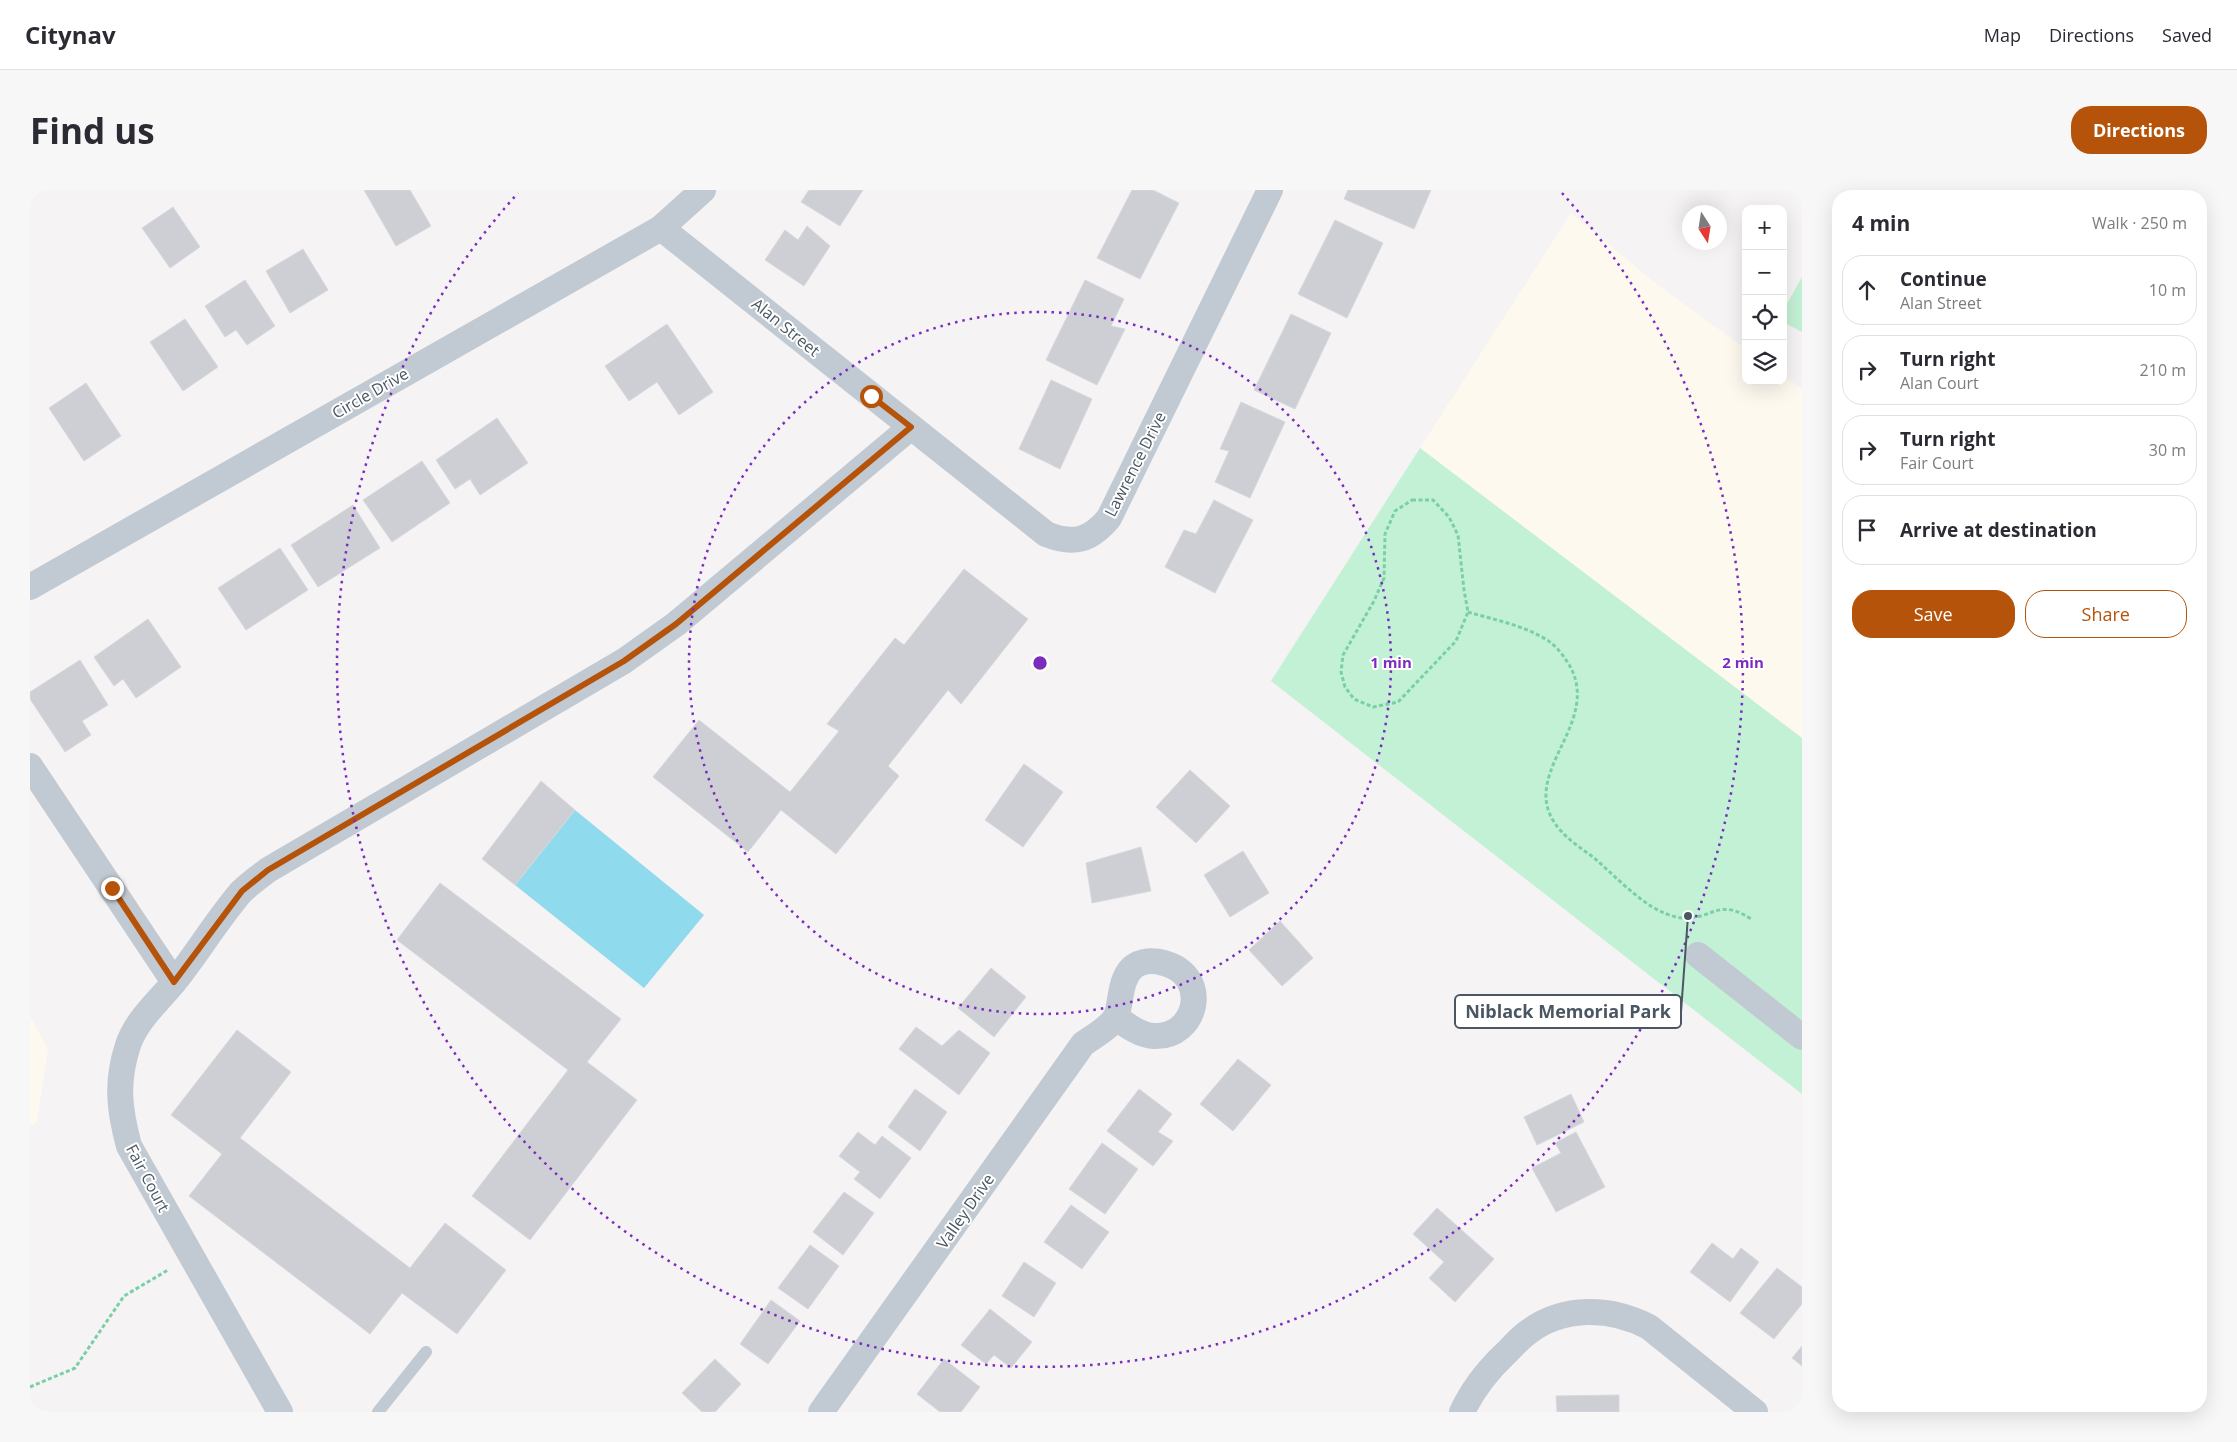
<!DOCTYPE html>
<meta charset="utf-8">
<style>
body{margin:0;font-family:"Open Sans",sans-serif;background:#f7f7f7;color:#2b2b33}
.controls{position:absolute;right:15px;top:15px;display:grid;overflow:hidden;border-radius:10px;box-shadow:0 5px 20px #0002}
.controls button{width:45px;height:45px;display:grid;place-items:center;padding:0;border:0;border-bottom:1px solid #e1e1e2;background:#fff;color:#2b2b33;font:25px sans-serif}
.compass{position:absolute;left:1652px;top:15px;width:45px;height:45px;border-radius:50%;background:#fff;box-shadow:0 5px 20px #0002;rotate:168deg}
.stop{position:absolute;width:15px;height:15px;margin:-11px;border:4px solid #b45309;border-radius:50%;background:#fff}
.stop.end{background:#b45309;border-color:#fff;box-shadow:0 1px 5px #0008}
.list{margin:0;padding:0;list-style:none}
h2{display:flex;justify-content:space-between;align-items:center;height:65px;margin:0;padding:0 20px;font-size:21px}
h2 small{font-size:16px;font-weight:400;color:#7c7c81}
.list li{display:grid;grid-template-columns:32px 1fr auto;gap:15px;align-items:center;box-sizing:border-box;height:70px;margin:0 10px 10px;padding:0 10px;border:1px solid #e1e1e2;border-radius:20px}
.list b{display:block;font-size:19px;white-space:nowrap}
.list p{margin:0;font-size:16px;white-space:nowrap;color:#7c7c81}
.list em{font-size:16px;font-style:normal;color:#7c7c81}
.actions{display:flex;gap:10px;padding:15px 20px}
.actions a{flex:1;padding:11px 0;border:1px solid #b45309;border-radius:20px;text-align:center;font-size:18px;color:#b45309}
.actions .main{background:#b45309;color:#fff}
.icon{flex:none;width:28px;height:28px;fill:none;stroke:currentColor;stroke-width:2;stroke-linecap:round;stroke-linejoin:round}
.map{position:relative;flex:none;width:1772px;height:1222px;overflow:hidden;border-radius:20px}
header{display:flex;align-items:center;gap:30px;box-sizing:border-box;height:70px;padding:0 25px;background:#fff;border-bottom:1px solid #e1e1e2}
header strong{font-size:24px}
nav{display:flex;gap:28px;margin-inline-start:auto;font-size:18px}
.intro{display:flex;align-items:center;justify-content:space-between;box-sizing:border-box;height:120px;padding:0 30px}
h1{margin:0;font-size:35px}
.button{padding:12px 22px;border-radius:20px;background:#b45309;color:#fff;font-size:18px;font-weight:700}
main{display:flex;gap:30px;padding:0 30px}
aside{flex:1;background:#fff;border-radius:20px;box-shadow:0 5px 20px #0002}
.map>svg:first-child{display:block}
</style>
<header>
<strong>Citynav</strong>
<nav><a>Map</a><a>Directions</a><a>Saved</a></nav>
</header>
<div class="intro"><h1>Find us</h1><a class="button">Directions</a></div>
<main>
<div class="map">
<svg width="1772" height="1222" viewBox="0 0 1772 1222">
<rect width="100%" height="100%" fill="#f5f3f3"/>
<g fill="#fdf9ef">
<path d="M1541 23 1629 96 1716 159V191H1753V186L1772 199V548L1390 258Z"/>
<path d="M0 826 18 859 7 932 0 936Z"/>
</g>
<g fill="#c3f1d5">
<path d="M1772 87V142L1753 132V121Z"/>
<path d="M1390 258 1772 548V904L1241 491Z"/>
</g>
<path fill="#90daee" d="M545 620 674 725 614 798 485 695Z"/>
<g fill="#cdcfd5" stroke="#d7d9de">
<path d="M334 0H380L401 36 366 56Z"/>
<path d="M779 0H833L810 36 771 12Z"/>
<path d="M1102 0H1123L1149 13 1110 89 1067 68Z"/>
<path d="M1318 0H1401L1384 39 1314 9Z"/>
<path d="M143 17 170 57 140 78 112 38Z"/>
<path d="M1305 30 1353 53 1317 128 1268 104Z"/>
<path d="M777 36 800 56 774 96 735 70 755 40 768 50Z"/>
<path d="M273 59 298 100 260 123 236 81Z"/>
<path d="M215 90 245 136 217 155 206 140 195 147 175 116Z"/>
<path d="M1055 90 1094 109 1081 136 1095 139 1067 195 1016 170Z"/>
<path d="M1261 124 1301 143 1265 219 1224 200Z"/>
<path d="M155 129 188 177 153 201 120 152Z"/>
<path d="M637 134 683 202 649 225 627 192 599 211 575 176Z"/>
<path d="M1021 190 1062 209 1030 279 989 259Z"/>
<path d="M56 193 91 246 54 271 19 218Z"/>
<path d="M1211 212 1255 232 1220 308 1185 292 1199 261 1190 259Z"/>
<path d="M467 228 498 273 450 305 440 289 425 299 406 270Z"/>
<path d="M392 271 420 313 362 352 333 310Z"/>
<path d="M1184 310 1223 330 1185 403 1135 377 1154 340 1166 344Z"/>
<path d="M323 315 350 358 288 397 261 355Z"/>
<path d="M250 358 278 400 216 440 188 398Z"/>
<path d="M934 379 998 429 931 514 918 500 858 576 869 586 806 664 751 620 718 662 623 587 669 530 760 602 809 541 797 534 865 448 874 455Z"/>
<path d="M118 429 151 477 106 508 93 489 84 496 64 467Z"/>
<path d="M50 470 78 515 52 531 61 545 35 562 0 509V502Z"/>
<path d="M994 574 1033 602 993 657 955 630Z"/>
<path d="M1160 580 1200 616 1166 653 1126 617Z"/>
<path d="M511 591 545 620 485 695 452 669Z"/>
<path d="M1111 657 1121 701 1062 713 1056 673Z"/>
<path d="M1213 661 1239 703 1200 727 1174 685Z"/>
<path d="M410 693 591 829 557 872 607 910 500 1050 442 1006 538 880 367 750Z"/>
<path d="M1250 731 1283 768 1252 796 1219 760Z"/>
<path d="M961 778 996 807 964 847 928 818Z"/>
<path d="M886 837 912 856 929 840 960 863 929 905 869 859Z"/>
<path d="M207 840 261 882 210 948 380 1078 415 1033 476 1080 427 1144 372 1103 340 1144 159 1006 192 964 141 925Z"/>
<path d="M1208 869 1241 895 1203 941 1170 914Z"/>
<path d="M885 899 917 922 890 961 858 937Z"/>
<path d="M1109 899 1142 924 1128 942 1143 951 1123 976 1077 941Z"/>
<path d="M1541 904 1554 932 1507 955 1494 927Z"/>
<path d="M828 942 845 955 852 946 881 968 850 1009 824 989 830 982 809 966Z"/>
<path d="M1546 942 1575 997 1526 1022 1502 978 1531 963 1525 953Z"/>
<path d="M1072 953 1108 979 1075 1024 1039 999Z"/>
<path d="M814 1002 844 1023 813 1065 783 1042Z"/>
<path d="M1041 1015 1079 1042 1052 1079 1014 1052Z"/>
<path d="M1407 1018 1464 1069 1425 1112 1399 1088 1414 1072 1383 1044Z"/>
<path d="M1682 1053 1703 1069 1711 1058 1729 1072 1700 1112 1660 1082Z"/>
<path d="M780 1055 809 1076 778 1119 748 1098Z"/>
<path d="M994 1072 1026 1093 1004 1127 972 1106Z"/>
<path d="M1747 1078 1772 1097V1114L1744 1149 1710 1123Z"/>
<path d="M741 1110 770 1131 738 1174 710 1154Z"/>
<path d="M960 1119 1002 1152 981 1178 964 1165 956 1174 931 1155Z"/>
<path d="M1772 1156V1176L1762 1168Z"/>
<path d="M685 1169 711 1194 685 1222H672L652 1203Z"/>
<path d="M914 1169 950 1197 931 1222H910L887 1204Z"/>
<path d="M1589 1205V1222H1527L1526 1206Z"/>
</g>
<g fill="none" stroke-linecap="round" stroke-linejoin="round">
<g stroke="#7ad0a6" stroke-width="3" stroke-dasharray="4 2.5" stroke-linecap="butt">
<path d="M1382 310H1403L1419 327 1428 345 1434 400 1438 422 1426 451 1368 512 1343 517 1324 509 1315 497 1311 482 1313 465 1344 411 1354 388 1355 344 1365 321Z"/>
<path d="M1438 422C1465 430 1497 436 1520 452 1528 458 1536 469 1541 478 1571 538 1482 587 1531 641 1540 651 1552 659 1563 667 1583 684 1610 713 1634 723 1639 725 1647 728 1653 728 1682 730 1688 707 1721 729"/>
<path d="M0 1197 45 1178 94 1106 138 1080"/>
</g>
<path stroke="#c1cad2" stroke-width="12" d="M348 1222 396 1162"/>
<g stroke="#c1cad2" stroke-width="26">
<path d="M631 38 1016 344C1043 355 1060 351 1079 328L1240 0"/>
<path d="M0 397 631 38 673 0"/>
<path d="M0 576 144 792"/>
<path d="M1668 765 1772 847"/>
<path d="M250 1222 99 956C89 919 86 892 98 855 107 829 129 811 145 791 168 762 187 730 211 702 219 694 229 687 238 680L594 471 646 434 881 237"/>
<path d="M791 1222 1053 854C1063 847 1079 838 1085 828 1092 817 1088 792 1102 778 1111 770 1124 770 1134 773 1182 786 1167 849 1123 846 1109 845 1096 835 1086 827"/>
<path d="M1432 1222C1442 1201 1458 1180 1475 1164 1482 1157 1489 1149 1497 1143 1533 1115 1581 1117 1619 1137L1725 1222"/>
</g>
</g>
<g fill="none" stroke-linecap="round" stroke-linejoin="round">
<path stroke="#b45309" stroke-width="6" d="M82 698 144 792 212 701 238 680 594 471 646 434 881 237 841 206"/>
</g>
<g fill="none" stroke="#7b2cbf" stroke-width="2.5" stroke-dasharray="2.5 5">
<circle cx="1010" cy="473" r="351"/>
<path d="M1532 3A703 703 0 1 1 488 3"/>
</g>
<g text-anchor="middle" dominant-baseline="central" stroke-width="4" stroke-linejoin="round" paint-order="stroke">
<g font-size="16" fill="#4a5661" stroke="#fff">
<text transform="translate(756 137) rotate(39)">Alan Street</text>
<text transform="translate(340 203) rotate(-30)">Circle Drive</text>
<text transform="translate(1105 274) rotate(-63)">Lawrence Drive</text>
<text transform="translate(118 988) rotate(62)">Fair Court</text>
<text transform="translate(935 1021) rotate(-55)">Valley Drive</text>
</g>
</g>
<circle cx="1010" cy="473" r="8" fill="#7b2cbf" stroke="#fff" stroke-width="2.5"/>
<g font-size="15" text-anchor="middle" font-weight="bold" fill="#7b2cbf" stroke="#fff" stroke-width="4" stroke-linejoin="round" paint-order="stroke">
<text x="1361" y="478">1 min</text>
<text x="1713" y="478">2 min</text>
</g>
<path fill="none" stroke="#4a5661" stroke-width="2" d="M1658 726L1651 822"/>
<circle fill="#4a5661" stroke="#fff" stroke-width="2" cx="1658" cy="726" r="5"/>
<rect fill="#fff" stroke="#4a5661" stroke-width="2" x="1425" y="805" width="226" height="33" rx="5"/>
<g font-size="18" text-anchor="middle" font-weight="bold" fill="#4a5661">
<text x="1538" y="828">Niblack Memorial Park</text>
</g>
</svg>
<div class="controls">
<button>+</button>
<button>−</button>
<button><svg class="icon" aria-label="locate" viewBox="0 0 24 24"><circle cx="12" cy="12" r="6"/><path d="M12 2v4M12 18v4M2 12h4M18 12h4"/></svg></button>
<button><svg class="icon" aria-label="layers" viewBox="0 0 24 24"><path d="M12 4l9 5-9 5-9-5zM3 14l9 5 9-5"/></svg></button>
</div>
<svg class="compass" viewBox="-18 -18 36 36"><path d="M0-13l5 13h-10z" fill="#e53935"/><path d="M0 13l5-13h-10z" fill="#7c7c81"/></svg>
<div class="stop" style="left:841px;top:206px"></div>
<div class="stop end" style="left:82px;top:698px"></div>
</div>
<aside>
<h2>4 min<small>Walk · 250 m</small></h2>
<ul class="list">
<li><svg class="icon" aria-label="ahead" viewBox="0 0 24 24"><path d="M12 20V5M6 11l6-6 6 6"/></svg><div><b>Continue</b><p>Alan Street</p></div><em>10 m</em></li>
<li><svg class="icon" aria-label="right" viewBox="0 0 24 24"><path d="M7 20v-9h11M14 6l5 5-5 5"/></svg><div><b>Turn right</b><p>Alan Court</p></div><em>210 m</em></li>
<li><svg class="icon" aria-label="right" viewBox="0 0 24 24"><path d="M7 20v-9h11M14 6l5 5-5 5"/></svg><div><b>Turn right</b><p>Fair Court</p></div><em>30 m</em></li>
<li><svg class="icon" aria-label="arrive" viewBox="0 0 24 24"><path d="M6 21V4h12l-3 4 3 4H6"/></svg><div><b>Arrive at destination</b></div></li>
</ul>
<div class="actions"><a class="main">Save</a><a>Share</a></div>
</aside>
</main>
